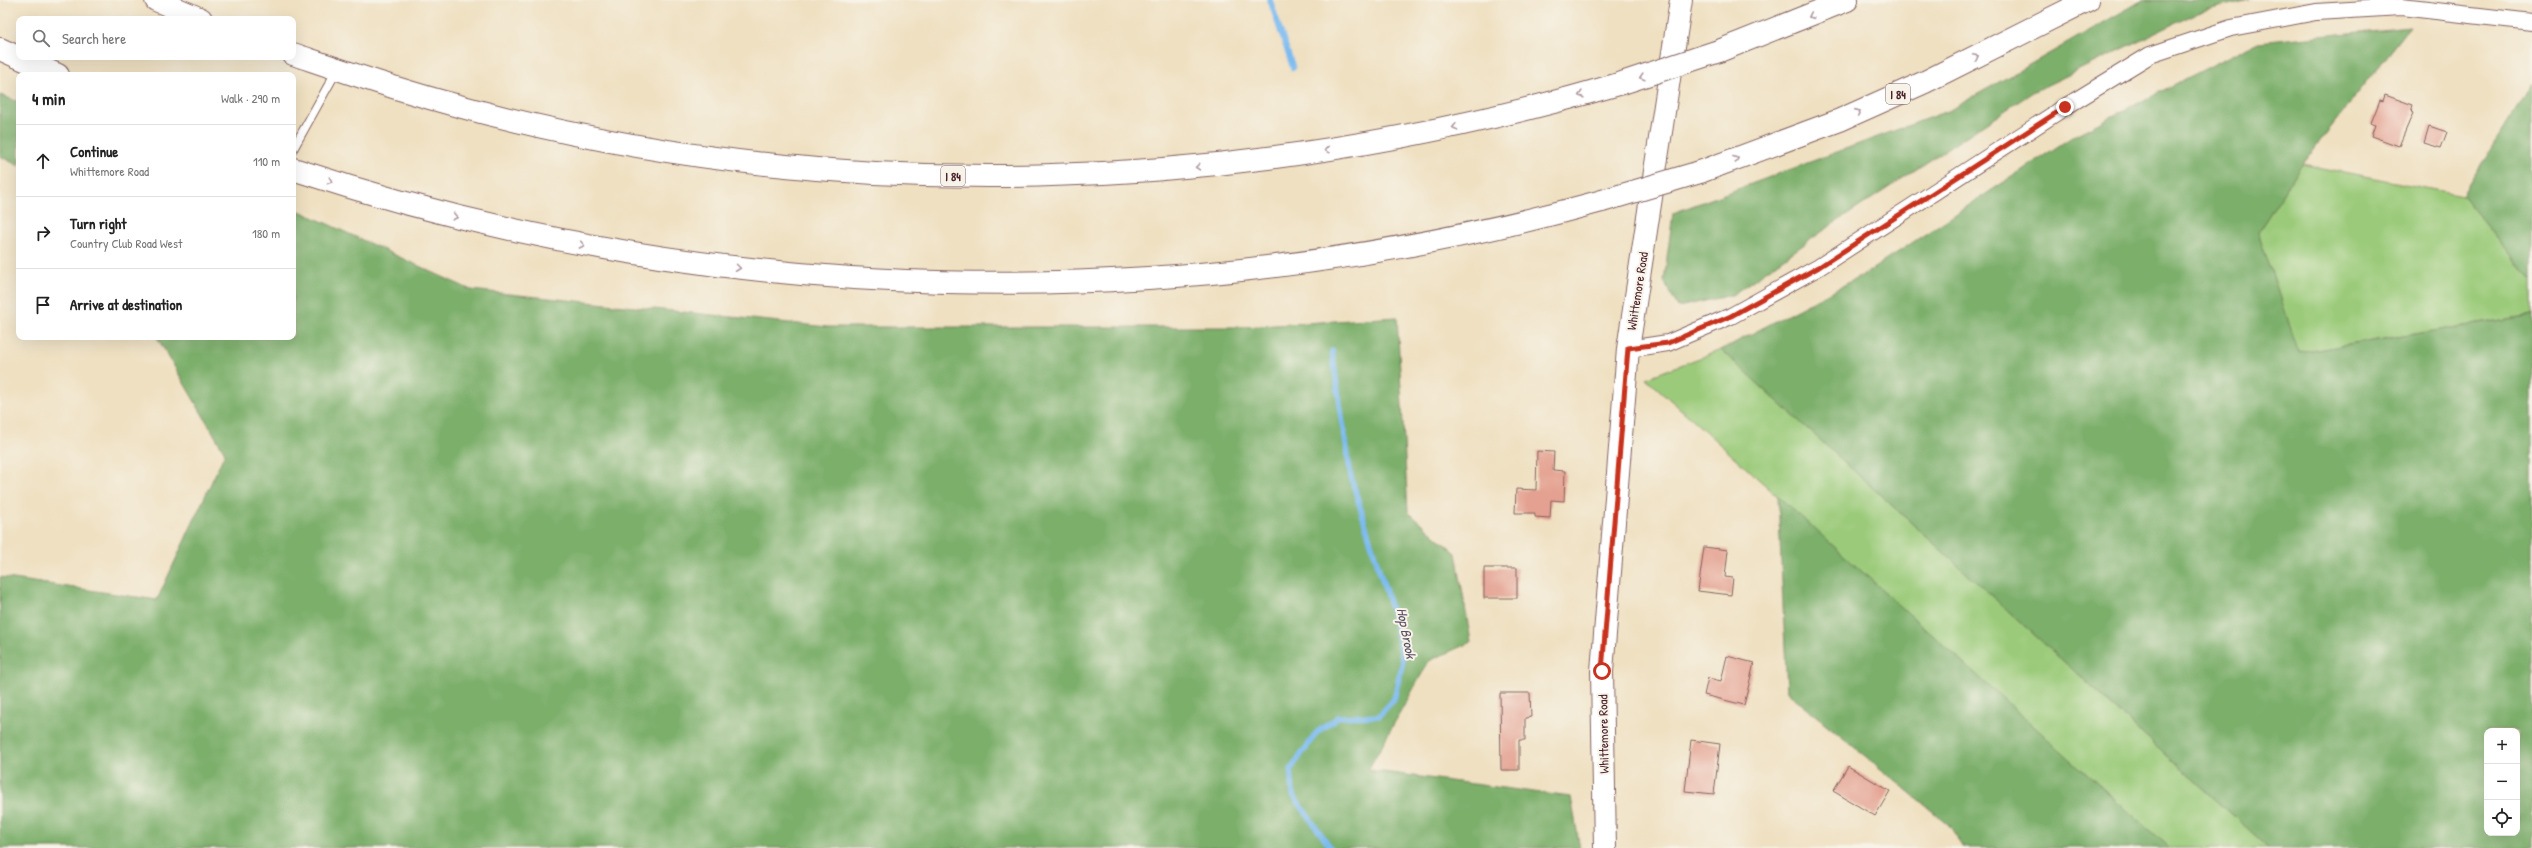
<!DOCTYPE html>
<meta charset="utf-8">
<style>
body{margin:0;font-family:"Patrick Hand",sans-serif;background:#f6f6f6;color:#222}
.controls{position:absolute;right:12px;bottom:12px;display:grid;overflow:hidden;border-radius:8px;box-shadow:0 4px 16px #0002}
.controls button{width:36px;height:36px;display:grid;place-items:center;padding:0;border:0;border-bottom:1px solid #e0e0e0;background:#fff;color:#222;font:20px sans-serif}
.stop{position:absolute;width:12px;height:12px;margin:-9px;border:3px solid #c8321e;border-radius:50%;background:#fff}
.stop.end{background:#c8321e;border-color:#fff;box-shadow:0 1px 4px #0008}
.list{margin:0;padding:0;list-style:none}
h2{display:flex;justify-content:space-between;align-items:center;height:52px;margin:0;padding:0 16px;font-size:17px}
h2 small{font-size:13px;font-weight:400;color:#767676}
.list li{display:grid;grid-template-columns:26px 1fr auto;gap:12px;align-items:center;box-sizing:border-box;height:72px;padding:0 16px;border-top:1px solid #e0e0e0}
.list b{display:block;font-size:15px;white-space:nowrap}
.list p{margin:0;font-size:13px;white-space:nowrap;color:#767676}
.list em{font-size:13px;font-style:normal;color:#767676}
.icon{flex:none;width:22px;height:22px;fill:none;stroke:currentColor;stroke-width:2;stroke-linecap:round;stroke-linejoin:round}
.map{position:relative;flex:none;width:2532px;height:848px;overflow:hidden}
.search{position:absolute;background:#fff;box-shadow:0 4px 16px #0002;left:16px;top:16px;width:280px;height:44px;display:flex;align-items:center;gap:10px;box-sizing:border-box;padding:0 14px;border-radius:8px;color:#767676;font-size:15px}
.panel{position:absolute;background:#fff;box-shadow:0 4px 16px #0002;left:16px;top:72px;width:280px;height:268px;border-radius:8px}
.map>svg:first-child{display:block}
</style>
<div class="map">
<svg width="2532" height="848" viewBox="0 0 2532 848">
<rect width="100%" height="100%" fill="#f7f3e8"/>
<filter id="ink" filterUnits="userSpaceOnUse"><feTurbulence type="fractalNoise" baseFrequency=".025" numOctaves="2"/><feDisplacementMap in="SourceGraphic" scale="8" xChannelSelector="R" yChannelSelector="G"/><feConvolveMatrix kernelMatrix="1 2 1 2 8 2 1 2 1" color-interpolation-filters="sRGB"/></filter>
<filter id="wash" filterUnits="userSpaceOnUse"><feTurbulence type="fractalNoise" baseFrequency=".012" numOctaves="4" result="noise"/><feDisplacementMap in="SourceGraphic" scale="16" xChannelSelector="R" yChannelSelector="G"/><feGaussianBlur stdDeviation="0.9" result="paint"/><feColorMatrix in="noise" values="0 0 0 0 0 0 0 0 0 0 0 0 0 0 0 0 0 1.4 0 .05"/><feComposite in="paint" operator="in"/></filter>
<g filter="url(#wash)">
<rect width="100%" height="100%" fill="#efe0c1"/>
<g fill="#9bcb7a" stroke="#727552">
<path d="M2302 164 2462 195 2532 282V315L2298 353 2258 232Z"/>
<path d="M1721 350 2269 848H2169L1646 378Z"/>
</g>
<g fill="#7caf6a" stroke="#63674a" fill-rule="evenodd">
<path d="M2143 0H2249L2199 12 2033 92 1823 231 1732 295 1678 307 1664 281 1673 213 1950 110Z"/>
<path d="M2410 27 2302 164 2258 232 2299 353 2532 315V848H2269L1721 350 1865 274 2075 135 2258 42ZM2487 731H2517V833H2487Z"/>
<path d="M2532 83V282L2462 195Z"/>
<path d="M0 95 19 102V166L0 156Z"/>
<path d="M293 208 471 290 828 327H1244L1397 317 1408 512 1456 553 1471 642 1429 661 1368 770 1571 797 1580 848H0V577L157 600 225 453 157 337H293Z"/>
<path d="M1778 496 2169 848H1964L1949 825 1787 692Z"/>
</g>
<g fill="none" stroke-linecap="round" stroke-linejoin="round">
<g stroke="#7cbbf0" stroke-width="5.5">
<path d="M1270 0 1293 68"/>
<path d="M1331 848 1293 795 1291 769 1317 732 1338 717 1379 716 1394 699 1403 661 1395 622 1351 477 1332 351"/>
</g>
</g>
<g id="blocks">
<g fill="#e4a090">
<path d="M2385 95 2413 105 2411 112 2413 113 2399 146 2371 136 2375 125 2371 123 2380 100 2383 101Z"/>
<path d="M2429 126 2447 132 2441 148 2424 143Z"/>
<path d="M1537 451 1554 452 1553 470 1565 471 1564 501 1551 500 1550 518 1535 517V513H1515L1516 489 1536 490Z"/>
<path d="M1704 547 1728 550 1725 577 1733 578 1731 595 1698 591Z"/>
<rect x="1484" y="568" width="33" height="30"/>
<path d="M1727 656 1754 663 1744 705 1704 695 1708 678 1721 681Z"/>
<path d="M1500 693H1530L1531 717 1525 718V740H1519V770H1501Z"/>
<path d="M1691 740 1720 744 1714 794 1685 791Z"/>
<path d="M1848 766 1890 791 1875 816 1833 791Z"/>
</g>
</g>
</g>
<g filter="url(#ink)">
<use href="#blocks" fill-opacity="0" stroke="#846360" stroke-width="1"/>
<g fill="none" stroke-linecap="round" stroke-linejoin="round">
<defs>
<path id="lane" d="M293 149 337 70"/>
<path id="street" d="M1628 349 1668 343 1731 316 1819 267 2065 107 2150 55 2231 28 2316 12 2401 7 2532 22"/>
<path id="secondary" d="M1605 848 1602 671 1628 349 1681 0"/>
<g id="highway">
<path d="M156 0 201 19"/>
<path d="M0 49 58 75"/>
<path d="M1719 51 1847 0"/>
<path d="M293 54C346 72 400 91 455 105 837 210 1240 195 1619 84"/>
<path d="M293 169C716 309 1173 320 1602 201"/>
<path d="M1700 172 1840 120 1925 82 2088 0"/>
</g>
</defs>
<use href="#lane" stroke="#846360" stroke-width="10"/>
<use href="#street" stroke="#846360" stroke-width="18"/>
<use href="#secondary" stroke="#846360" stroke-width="24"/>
<use href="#highway" stroke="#846360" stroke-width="24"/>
<use href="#lane" stroke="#fff" stroke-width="8"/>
<use href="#street" stroke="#fff" stroke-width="16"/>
<use href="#secondary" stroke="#fff" stroke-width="22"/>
<use href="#highway" stroke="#fff" stroke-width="22"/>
<defs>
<g id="highway-bridge">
<path d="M1619 84 1719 51"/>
<path d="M1602 201 1700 172"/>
</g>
</defs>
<use href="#highway-bridge" stroke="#846360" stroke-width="24" stroke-linecap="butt"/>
<use href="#highway-bridge" stroke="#fff" stroke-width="22"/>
</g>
<defs><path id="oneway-chevron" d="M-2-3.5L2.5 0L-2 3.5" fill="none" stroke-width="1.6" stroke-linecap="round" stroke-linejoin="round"/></defs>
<g stroke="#ae9aa0">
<use href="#oneway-chevron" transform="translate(1811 16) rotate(156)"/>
<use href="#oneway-chevron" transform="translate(1976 57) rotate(-27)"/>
<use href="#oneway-chevron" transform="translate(1642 77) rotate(163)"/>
<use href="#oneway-chevron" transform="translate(1581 95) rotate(164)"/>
<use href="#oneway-chevron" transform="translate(1858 112) rotate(-24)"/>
<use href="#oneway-chevron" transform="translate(1455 127) rotate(168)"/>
<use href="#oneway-chevron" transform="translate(1327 150) rotate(171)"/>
<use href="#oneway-chevron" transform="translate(1736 159) rotate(-20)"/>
<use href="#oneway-chevron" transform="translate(1198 167) rotate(175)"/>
<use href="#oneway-chevron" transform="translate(330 181) rotate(18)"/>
<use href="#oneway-chevron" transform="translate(455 217) rotate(13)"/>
<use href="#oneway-chevron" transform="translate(582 245) rotate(11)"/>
<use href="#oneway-chevron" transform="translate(738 268) rotate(7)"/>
</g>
</g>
<g fill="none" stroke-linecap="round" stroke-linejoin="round" filter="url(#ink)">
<path stroke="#c8321e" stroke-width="5" d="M1602 671 1628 348 1668 343 1731 316 1819 267 2065 107"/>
</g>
<g text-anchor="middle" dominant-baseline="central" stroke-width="4" stroke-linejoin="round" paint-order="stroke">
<g fill="#f7f3e8" stroke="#7e5f64" stroke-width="1">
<rect x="1886" y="84" width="24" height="20" rx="3"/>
<rect x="941" y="166" width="24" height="20" rx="3"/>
</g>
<g font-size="12" font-weight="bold" fill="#4a1f2b">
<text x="1898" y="94">I 84</text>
<text x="953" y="176">I 84</text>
</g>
<g font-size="13" fill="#4a1f2b" stroke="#f7f3e8">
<text transform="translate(1637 291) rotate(-81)">Whittemore Road</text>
<text transform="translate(1603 734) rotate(-91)">Whittemore Road</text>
</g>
<g font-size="14" font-style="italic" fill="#594e66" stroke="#f7f3e8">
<text transform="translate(1407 633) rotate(79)">Hop Brook</text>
</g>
</g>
</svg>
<div class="controls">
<button>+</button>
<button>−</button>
<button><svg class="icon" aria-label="locate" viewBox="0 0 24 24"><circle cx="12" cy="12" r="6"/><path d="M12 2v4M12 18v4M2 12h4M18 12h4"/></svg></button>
</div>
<div class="stop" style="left:1602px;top:671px"></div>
<div class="stop end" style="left:2065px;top:107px"></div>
<div class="search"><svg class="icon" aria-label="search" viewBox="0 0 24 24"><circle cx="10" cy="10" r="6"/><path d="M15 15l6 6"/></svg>Search here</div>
<section class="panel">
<h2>4 min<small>Walk · 290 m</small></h2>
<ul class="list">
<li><svg class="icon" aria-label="ahead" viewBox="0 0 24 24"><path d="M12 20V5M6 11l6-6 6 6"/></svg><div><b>Continue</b><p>Whittemore Road</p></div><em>110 m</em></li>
<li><svg class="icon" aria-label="right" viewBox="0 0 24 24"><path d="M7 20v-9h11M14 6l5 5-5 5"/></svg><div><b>Turn right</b><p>Country Club Road West</p></div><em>180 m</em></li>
<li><svg class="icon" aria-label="arrive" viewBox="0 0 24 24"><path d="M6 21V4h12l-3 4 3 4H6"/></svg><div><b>Arrive at destination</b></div></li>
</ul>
</section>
</div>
